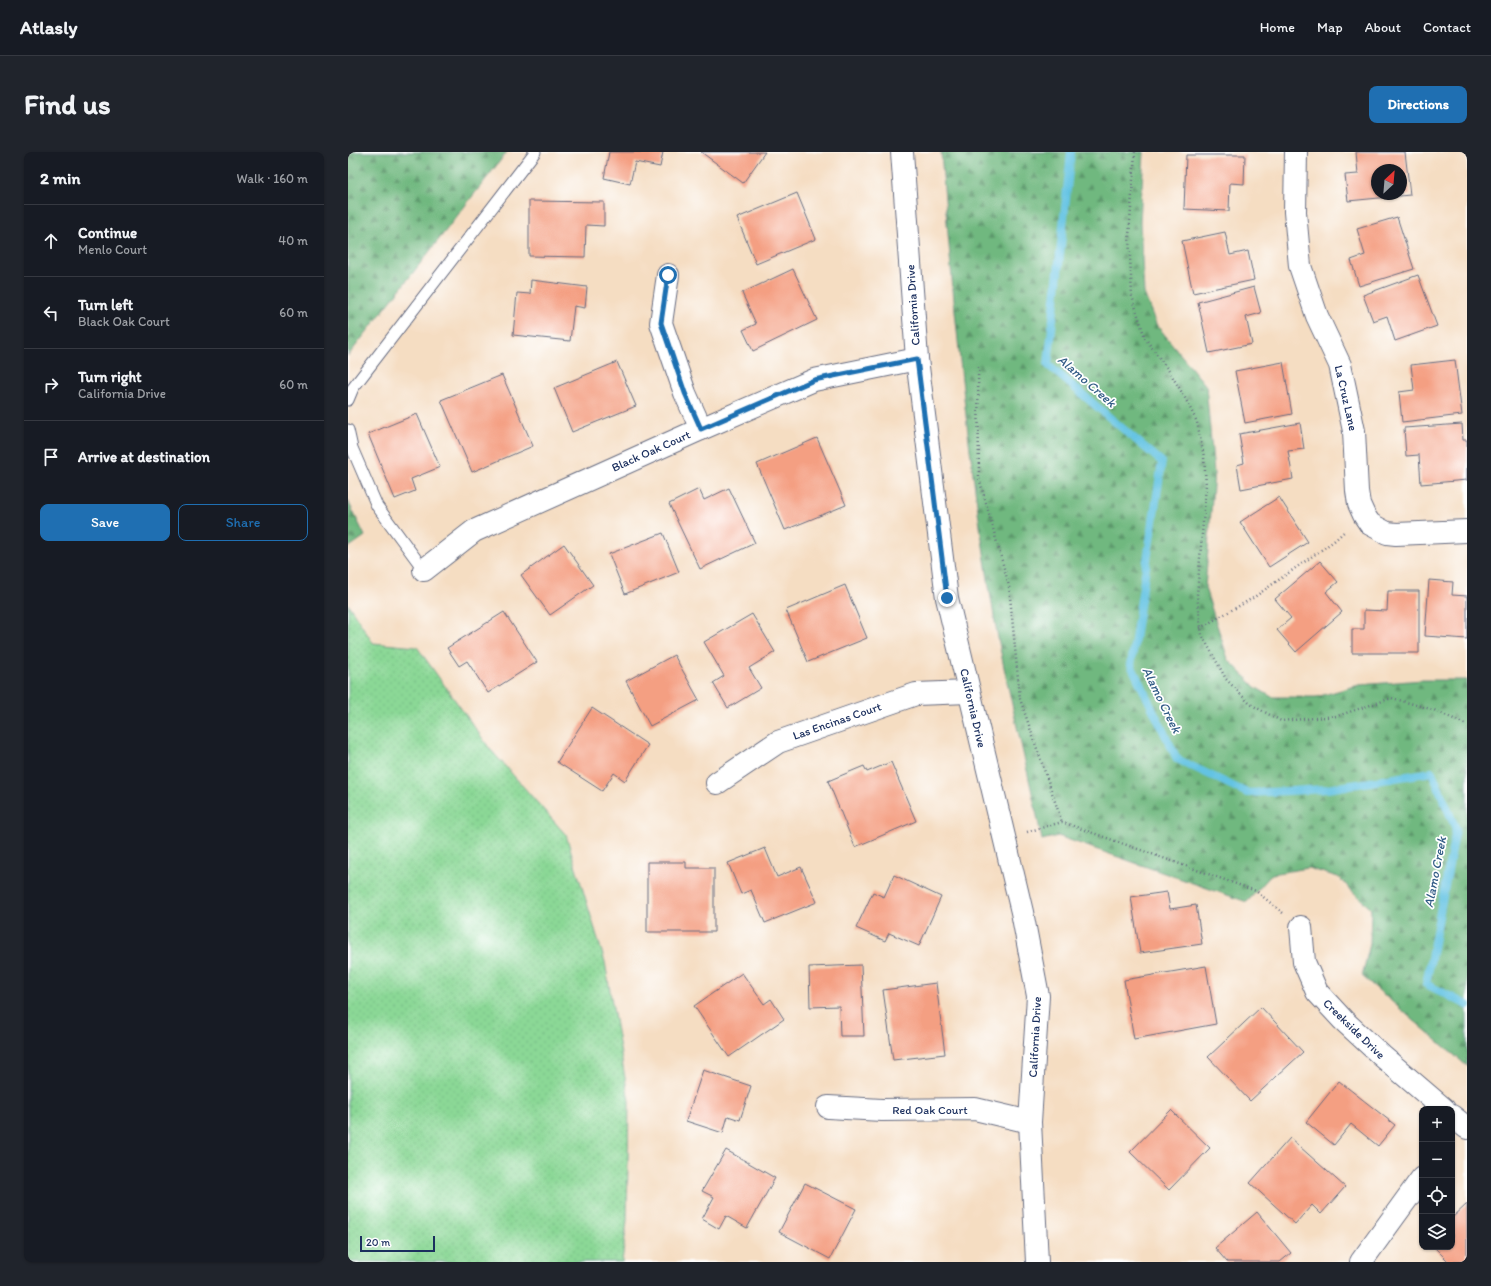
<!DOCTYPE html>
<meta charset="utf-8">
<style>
body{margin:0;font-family:Itim,sans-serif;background:#20242c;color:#f1f3f6}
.controls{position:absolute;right:12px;bottom:12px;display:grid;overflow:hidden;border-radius:8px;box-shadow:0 1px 3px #0004}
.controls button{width:36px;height:36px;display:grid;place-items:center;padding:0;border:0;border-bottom:1px solid #363941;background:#171b24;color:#f1f3f6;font:20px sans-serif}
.compass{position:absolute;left:1023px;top:12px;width:36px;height:36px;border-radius:50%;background:#171b24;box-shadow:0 1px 3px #0004;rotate:26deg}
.scale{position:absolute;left:12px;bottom:10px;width:75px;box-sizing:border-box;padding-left:4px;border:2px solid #1b2f5e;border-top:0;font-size:11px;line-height:14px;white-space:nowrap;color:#1b2f5e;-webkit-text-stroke:3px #fff;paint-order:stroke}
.stop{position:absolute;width:12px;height:12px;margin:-9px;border:3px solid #1f6fb2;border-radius:50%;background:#fff}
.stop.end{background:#1f6fb2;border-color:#fff;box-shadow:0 1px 4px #0008}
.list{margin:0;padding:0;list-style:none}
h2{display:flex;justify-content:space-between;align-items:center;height:52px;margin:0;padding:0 16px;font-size:17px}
h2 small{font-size:13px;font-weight:400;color:#9ea1a6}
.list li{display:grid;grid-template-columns:26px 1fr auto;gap:12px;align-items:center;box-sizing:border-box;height:72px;padding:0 16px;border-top:1px solid #363941}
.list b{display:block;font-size:15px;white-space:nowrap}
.list p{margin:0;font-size:13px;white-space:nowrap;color:#9ea1a6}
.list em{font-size:13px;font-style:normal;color:#9ea1a6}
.actions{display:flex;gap:8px;padding:12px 16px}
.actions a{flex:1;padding:9px 0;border:1px solid #1f6fb2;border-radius:8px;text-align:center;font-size:14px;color:#1f6fb2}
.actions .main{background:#1f6fb2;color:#fff}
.icon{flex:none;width:22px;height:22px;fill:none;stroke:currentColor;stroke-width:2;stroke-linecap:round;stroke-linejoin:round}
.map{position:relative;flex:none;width:1119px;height:1110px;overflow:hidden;border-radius:8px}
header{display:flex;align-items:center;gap:24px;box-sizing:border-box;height:56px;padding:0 20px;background:#171b24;border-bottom:1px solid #363941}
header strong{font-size:19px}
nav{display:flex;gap:22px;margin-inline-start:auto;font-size:14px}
.intro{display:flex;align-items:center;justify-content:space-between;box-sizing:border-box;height:96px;padding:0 24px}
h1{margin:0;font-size:28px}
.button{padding:10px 18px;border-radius:8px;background:#1f6fb2;color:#fff;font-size:14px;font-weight:700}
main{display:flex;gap:24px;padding:0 24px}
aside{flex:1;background:#171b24;border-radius:8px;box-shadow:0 1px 3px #0004}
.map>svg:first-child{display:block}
</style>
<header>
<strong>Atlasly</strong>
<nav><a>Home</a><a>Map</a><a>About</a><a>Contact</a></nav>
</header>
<div class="intro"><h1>Find us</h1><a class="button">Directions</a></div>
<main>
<aside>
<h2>2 min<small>Walk · 160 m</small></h2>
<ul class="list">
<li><svg class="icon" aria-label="ahead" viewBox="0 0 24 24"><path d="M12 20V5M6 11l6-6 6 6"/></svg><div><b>Continue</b><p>Menlo Court</p></div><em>40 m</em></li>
<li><svg class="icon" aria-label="left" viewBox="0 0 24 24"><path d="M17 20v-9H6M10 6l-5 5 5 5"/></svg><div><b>Turn left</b><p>Black Oak Court</p></div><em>60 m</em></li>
<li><svg class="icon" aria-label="right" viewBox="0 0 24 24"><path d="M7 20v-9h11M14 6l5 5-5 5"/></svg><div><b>Turn right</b><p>California Drive</p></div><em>60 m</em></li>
<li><svg class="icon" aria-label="arrive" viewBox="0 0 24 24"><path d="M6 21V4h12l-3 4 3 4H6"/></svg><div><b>Arrive at destination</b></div></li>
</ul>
<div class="actions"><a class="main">Save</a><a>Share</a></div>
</aside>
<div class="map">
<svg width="1119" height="1110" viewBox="0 0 1119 1110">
<defs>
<pattern id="grass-dots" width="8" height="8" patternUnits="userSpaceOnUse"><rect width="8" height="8" fill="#8bd896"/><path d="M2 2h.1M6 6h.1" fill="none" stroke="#77ba84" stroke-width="1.8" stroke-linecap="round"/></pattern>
<pattern id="forest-firs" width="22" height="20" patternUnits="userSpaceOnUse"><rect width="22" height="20" fill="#70b87f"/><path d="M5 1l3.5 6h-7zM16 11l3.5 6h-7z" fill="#5b966b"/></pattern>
</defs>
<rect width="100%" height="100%" fill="#fff"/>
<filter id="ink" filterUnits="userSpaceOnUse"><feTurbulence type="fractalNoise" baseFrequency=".025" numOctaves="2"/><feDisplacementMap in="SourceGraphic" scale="8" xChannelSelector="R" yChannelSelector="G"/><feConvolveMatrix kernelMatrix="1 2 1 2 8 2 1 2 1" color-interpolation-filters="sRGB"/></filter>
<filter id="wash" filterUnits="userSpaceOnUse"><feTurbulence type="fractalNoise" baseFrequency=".012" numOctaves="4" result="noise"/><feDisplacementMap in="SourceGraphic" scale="16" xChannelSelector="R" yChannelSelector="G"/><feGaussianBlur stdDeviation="0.9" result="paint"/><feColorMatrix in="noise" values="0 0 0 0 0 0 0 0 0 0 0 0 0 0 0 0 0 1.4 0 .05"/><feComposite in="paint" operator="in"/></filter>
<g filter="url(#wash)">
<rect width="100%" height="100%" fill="#f5ddc2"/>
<path fill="url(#grass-dots)" stroke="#53847a" d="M0 452 25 491 69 495 142 597 218 683 257 810 281 949 279 1068 274 1110H0Z"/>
<g fill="url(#forest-firs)" stroke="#46746e">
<path d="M0 0H159L0 204Z"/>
<path d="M593 0H796L792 70 796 141 808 172 858 234 866 321 857 436 880 507 907 535 924 545H968L1011 533 1074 528H1119V914L1014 824 1022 792 1023 757 990 725 960 716 924 722 899 750 710 684 694 688C677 603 654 520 641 434 618 290 605 145 593 0Z"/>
<path d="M0 349 17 384 0 396Z"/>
</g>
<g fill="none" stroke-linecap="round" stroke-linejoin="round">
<path stroke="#64c3e3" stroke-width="8" d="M723 0 700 213 814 310 783 513 829 607 899 641 979 637 1084 620 1108 677 1078 832 1119 853"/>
</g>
<g id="blocks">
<g fill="#f49f82" fill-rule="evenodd">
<path d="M261 0H315L312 15 287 10 282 32 256 26Z"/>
<path d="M353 0H417L395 31Z"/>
<path d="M1008 0H1057L1062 43 1000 49 997 23 1010 22ZM1029 18H1053V42H1029Z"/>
<path d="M838 3H897L896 32 882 31 881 59 836 57Z"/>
<path d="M449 41 468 87 408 112 389 66Z"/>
<path d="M181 49 256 50V74L238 73 237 105 181 104Z"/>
<path d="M1049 65 1066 117 1011 134 1003 108 1017 103 1009 77Z"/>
<path d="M877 80 882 103 900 99 906 128 845 141 834 89Z"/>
<path d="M445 117 469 168 405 199 395 178 408 172 394 141Z"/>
<path d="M1070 123 1089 174 1047 189 1039 164 1025 169 1015 143Z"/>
<path d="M183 128 239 135 237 156 226 154 222 189 165 183 169 141 182 142Z"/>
<path d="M906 135 913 161 898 165 904 192 861 201 850 150Z"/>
<path d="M1107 208 1114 263 1054 270 1051 240 1066 238 1063 213Z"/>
<path d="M269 210 288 254 224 280 206 236Z"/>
<path d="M935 210 944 262 897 271 887 219Z"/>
<path d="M154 223 185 294 124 320 93 248Z"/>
<path d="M69 262 92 315 63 327 67 339 47 347 20 282Z"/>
<path d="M952 271 956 297 940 299 945 327 893 337 889 313 896 311 891 282Z"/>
<path d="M1114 272 1115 288H1119V328L1073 332 1071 303 1058 304 1056 276Z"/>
<path d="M469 286 498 353 437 378 409 312Z"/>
<path d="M381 336 407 391 352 417 321 352 351 337 356 348Z"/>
<path d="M931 345 960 390 921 415 892 370Z"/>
<path d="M315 381 331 420 277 442 261 402Z"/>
<path d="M216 392 245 433 202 463 173 423Z"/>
<path d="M972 409 990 430 978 440 994 460 948 500 929 478 943 466 927 447Z"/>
<path d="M1081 428 1105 430 1104 443 1119 444V487L1077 484Z"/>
<path d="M497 433 519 486 460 510 438 458Z"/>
<path d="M1040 439H1071V501H1004V477H1016V458L1039 459Z"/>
<path d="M156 460 189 510 140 541 119 509 111 514 99 496Z"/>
<path d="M404 462 427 500 401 516 413 536 380 556 365 531 376 524 356 490Z"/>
<path d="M326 503 351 548 302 574 278 529Z"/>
<path d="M244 556 300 593 277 629 266 621 254 639 209 610Z"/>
<path d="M543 610 568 669 507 695 480 629 516 614 519 620Z"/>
<path d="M417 696 429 725 453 715 469 750 417 771 403 738 393 742 380 711Z"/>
<path d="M299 710H338V716H366V780H299Z"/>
<path d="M546 723 593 745 571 794 541 781 537 789 508 776 525 740 536 745Z"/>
<path d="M819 740 822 757 848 753 854 792 792 801 783 745Z"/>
<path d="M513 813 516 884H492L491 854 462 855 461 815Z"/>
<path d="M858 814 868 872 786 887 776 828Z"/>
<path d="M394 821 416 852 423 847 436 867 381 905 346 854Z"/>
<path d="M588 831 597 902 545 908 535 838Z"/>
<path d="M913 855 955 900 902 949 860 905Z"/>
<path d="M355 918 403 934 392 968 380 964 375 981 338 969Z"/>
<path d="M991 929 1047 973 1030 994 1003 972 986 993 958 970Z"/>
<path d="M823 958 862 996 821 1038 782 1000Z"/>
<path d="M942 986 997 1035 973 1062 964 1053 947 1072 902 1031Z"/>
<path d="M378 998 427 1026 399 1076 378 1064 371 1077 354 1067 366 1045 354 1039Z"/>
<path d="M457 1031 508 1057 482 1107 431 1080Z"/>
<path d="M1119 1052V1110H1101L1086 1095H1104V1066Z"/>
<path d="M909 1060 943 1101 932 1110H879L867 1096Z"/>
</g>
</g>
</g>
<g filter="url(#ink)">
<use href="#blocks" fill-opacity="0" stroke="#676c81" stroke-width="1"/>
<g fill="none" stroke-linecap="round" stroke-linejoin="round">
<defs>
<g id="lane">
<path d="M0 248 5 236 187 0"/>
<path d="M0 278 4 296 29 354 76 418"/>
</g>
<g id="street">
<path d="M948 0 947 60 952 114 969 164 992 213 1006 279 1009 339 1011 352 1016 363 1022 372 1039 381 1048 382 1119 379"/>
<path d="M320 123 313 171 337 241 353 277"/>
<path d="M76 418 126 379 353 277 466 228 569 207"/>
<path d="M369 631 430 590 568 542 621 540"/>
<path d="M953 775 956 810 969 840 995 868 1034 904 1096 957"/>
<path d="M480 955 534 958 627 957 682 970"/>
<path d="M1104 964 1119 976"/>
<path d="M1013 1110 1074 1026"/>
</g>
<path id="secondary" d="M554 0 569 207 599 446 674 760 690 844 682 970 689 1110"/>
</defs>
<use href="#lane" stroke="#676c81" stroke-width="13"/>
<use href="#street" stroke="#676c81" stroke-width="24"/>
<use href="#secondary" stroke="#676c81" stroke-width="24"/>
<g stroke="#676c81" stroke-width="2.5" stroke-dasharray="1 3" stroke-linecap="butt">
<path d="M787 0 781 84 784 144 797 186 821 219 836 244 849 270 856 305 858 333 849 443 854 483 878 527 902 552 933 569 989 564 1044 546 1086 558 1119 573"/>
<path d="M630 215 631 326 661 434 672 547 714 670"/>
<path d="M852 476 905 446 986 389 997 379"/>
<path d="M679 680 714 670 908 739 935 761"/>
</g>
<use href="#lane" stroke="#fff" stroke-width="11"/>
<use href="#street" stroke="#fff" stroke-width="22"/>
<use href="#secondary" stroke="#fff" stroke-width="22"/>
</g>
</g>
<g fill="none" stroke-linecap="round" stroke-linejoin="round" filter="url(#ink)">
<path stroke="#1f6fb2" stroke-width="5" d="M320 123 313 171 337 241 353 277 466 228 569 207 599 446"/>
</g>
<g text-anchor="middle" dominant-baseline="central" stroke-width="3.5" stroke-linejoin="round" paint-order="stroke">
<g font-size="12" fill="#1b2f5e" stroke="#fff">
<text transform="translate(565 153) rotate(-94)">California Drive</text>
<text transform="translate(998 246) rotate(77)">La Cruz Lane</text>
<text transform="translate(303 299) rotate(-24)">Black Oak Court</text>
<text transform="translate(625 556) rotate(77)">California Drive</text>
<text transform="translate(489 569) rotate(-19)">Las Encinas Court</text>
<text transform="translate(1006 877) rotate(44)">Creekside Drive</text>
<text transform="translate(687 885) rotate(-87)">California Drive</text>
<text x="582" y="958">Red Oak Court</text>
</g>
<g font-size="13" font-style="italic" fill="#315b86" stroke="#fff">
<text transform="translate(739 229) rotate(41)">Alamo Creek</text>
<text transform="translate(814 548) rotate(64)">Alamo Creek</text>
<text transform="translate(1087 720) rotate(-79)">Alamo Creek</text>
</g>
</g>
</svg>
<div class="controls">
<button>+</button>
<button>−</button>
<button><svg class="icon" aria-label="locate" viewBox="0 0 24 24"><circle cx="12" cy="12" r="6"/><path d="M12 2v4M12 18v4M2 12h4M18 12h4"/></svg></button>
<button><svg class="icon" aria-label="layers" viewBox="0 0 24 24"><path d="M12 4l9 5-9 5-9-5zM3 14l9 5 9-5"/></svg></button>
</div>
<svg class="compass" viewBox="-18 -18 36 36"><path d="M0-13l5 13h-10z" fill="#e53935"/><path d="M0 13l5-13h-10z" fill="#9ea1a6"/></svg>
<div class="scale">20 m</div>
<div class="stop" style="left:320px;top:123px"></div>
<div class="stop end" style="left:599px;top:446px"></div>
</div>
</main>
